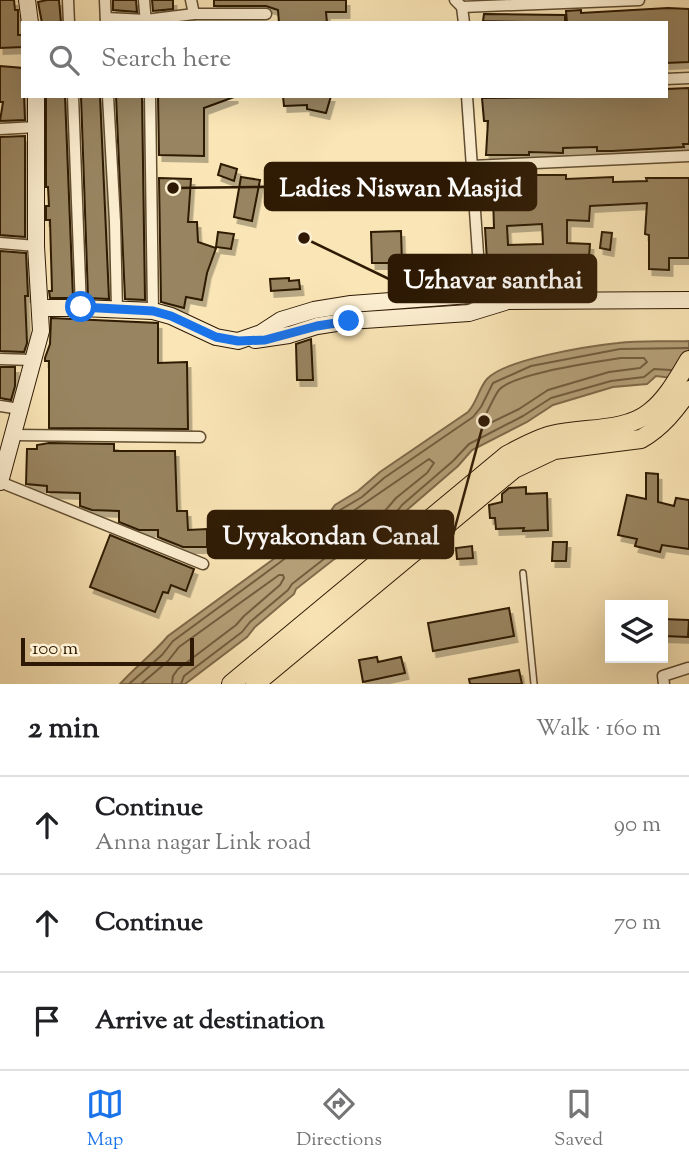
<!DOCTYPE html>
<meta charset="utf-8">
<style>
body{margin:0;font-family:"Sorts Mill Goudy",serif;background:#f6f6f6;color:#202124}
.controls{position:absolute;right:21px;bottom:21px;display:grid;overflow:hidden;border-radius:0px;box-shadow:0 7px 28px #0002}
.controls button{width:63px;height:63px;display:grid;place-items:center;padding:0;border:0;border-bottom:2px solid #e0e0e0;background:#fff;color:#202124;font:35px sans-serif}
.scale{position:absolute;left:21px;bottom:18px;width:173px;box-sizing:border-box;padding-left:7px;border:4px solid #2e1a04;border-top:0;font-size:19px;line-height:24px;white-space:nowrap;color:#2e1a04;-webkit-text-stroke:5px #fceed0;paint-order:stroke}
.stop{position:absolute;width:21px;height:21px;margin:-16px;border:5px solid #1a73e8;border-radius:50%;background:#fff}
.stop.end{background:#1a73e8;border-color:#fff;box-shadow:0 2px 7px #0008}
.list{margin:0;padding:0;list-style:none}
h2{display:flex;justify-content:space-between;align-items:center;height:91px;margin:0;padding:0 28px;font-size:30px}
h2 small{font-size:23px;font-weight:400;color:#757577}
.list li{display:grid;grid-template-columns:46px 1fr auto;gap:21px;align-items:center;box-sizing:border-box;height:98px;padding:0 28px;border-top:2px solid #e0e0e0}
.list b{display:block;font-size:26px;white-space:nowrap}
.list p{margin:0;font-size:23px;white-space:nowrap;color:#757577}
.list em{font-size:23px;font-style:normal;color:#757577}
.icon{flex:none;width:38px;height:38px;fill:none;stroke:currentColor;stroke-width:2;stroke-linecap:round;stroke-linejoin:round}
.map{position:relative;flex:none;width:689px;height:684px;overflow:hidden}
.search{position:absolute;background:#fff;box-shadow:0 7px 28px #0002;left:21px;right:21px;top:21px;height:77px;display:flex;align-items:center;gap:18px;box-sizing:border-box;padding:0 24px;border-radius:0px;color:#757577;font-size:26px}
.sheet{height:385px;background:#fff}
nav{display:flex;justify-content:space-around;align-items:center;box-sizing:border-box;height:98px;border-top:2px solid #e0e0e0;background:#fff;font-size:19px;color:#757577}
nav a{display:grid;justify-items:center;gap:4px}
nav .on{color:#1a73e8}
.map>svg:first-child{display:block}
</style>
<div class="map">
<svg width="689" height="684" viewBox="0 0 689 684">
<defs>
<filter id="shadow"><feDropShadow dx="3.5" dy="6" stdDeviation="0" flood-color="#0004"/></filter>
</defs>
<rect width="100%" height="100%" fill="#fae5b6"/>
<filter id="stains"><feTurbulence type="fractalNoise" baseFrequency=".00286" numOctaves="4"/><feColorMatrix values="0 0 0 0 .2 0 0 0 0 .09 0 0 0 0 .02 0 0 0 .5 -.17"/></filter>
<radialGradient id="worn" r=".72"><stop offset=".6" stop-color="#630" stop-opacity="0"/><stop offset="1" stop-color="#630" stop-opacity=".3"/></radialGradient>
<path fill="#b5a079" stroke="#7f6a4a" stroke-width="2" d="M689 341V380L656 376 647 384 613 387 553 405 527 422 472 450 458 466 407 510 396 524 333 560 296 589 294 594 255 627 247 637 185 684H120C135 667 153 654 168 636L275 558 325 519 335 505 358 491 380 472 468 412C477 402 479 388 487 379 505 359 590 346 618 343 641 340 666 342 689 341Z"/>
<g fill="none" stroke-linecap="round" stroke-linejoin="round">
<g stroke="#725d3e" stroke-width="2">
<path d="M621 358H644L647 362 640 368 609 372 548 390 519 409 486 425 482 423C483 420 496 393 499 390 513 373 598 362 621 358Z"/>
<path d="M429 459 434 463 427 473 396 498 384 512 328 545 323 544V540L336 529 346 516Z"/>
<path d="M129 684 162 655 173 641 279 563 330 524 340 510 362 497 384 478 473 417 481 407 493 383 531 366 620 349 689 348"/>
<path d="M141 684 168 661 179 647 279 575H283L284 578 280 585 244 616 236 625 178 669 173 676 172 684"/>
<path d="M181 684 184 676 242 632 250 622 288 590 292 584 329 555 391 519 402 505 453 461 469 444 523 416 551 398 611 381 644 377 654 369 671 370"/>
</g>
</g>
<g fill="#988461" stroke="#2e1a04" stroke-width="2" fill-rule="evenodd" filter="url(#shadow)">
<path d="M0 0H14L15 10H18V35H23V47L0 48Z"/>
<path d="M47 0H59L61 23H42L38 2Z"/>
<path d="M113 0H136L137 12 113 10Z"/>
<path d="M152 0H173V9L153 11Z"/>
<path d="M214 0H346V12H326L327 23H279L278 10 266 6H214Z"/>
<path d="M668 8 689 9V62L666 63V23H567L566 11 581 10V13Z"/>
<path d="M484 14 565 15V23L483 21Z"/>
<path d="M0 66 23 68 25 120 0 121 3 102H0Z"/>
<path d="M689 88V144H683L684 147 612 151H597V147L563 148V153L529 152V155H486L488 121H484L482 98 666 96V89Z"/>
<path d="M46 96H65L73 298H50L49 291H52L50 220H46V206H49L48 187H46Z"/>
<path d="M81 96H100L109 299 88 298Z"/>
<path d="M116 96H142L145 300 125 299Z"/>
<path d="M158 96H234V97L204 108V156L159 155Z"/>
<path d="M283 96H331L326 113 307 109V105L284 106Z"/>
<path d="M25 136V237L0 235V137Z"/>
<path d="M221 164 237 169 234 181 218 175Z"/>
<path d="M483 175H566V179L613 177V182L647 181 646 178H689V258H669V270L649 269V235L645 234 647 203 590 206 589 221 567 220V243L590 244 588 271 569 270V279L545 280 544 261 512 262 513 277H488L485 228H494L493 197H482ZM542 224 543 244 508 245 507 226Z"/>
<path d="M241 177 260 180 252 221 234 217Z"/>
<path d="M159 178 191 179 188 222H197L198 242 216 248 207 273 202 300 186 297 184 308 161 302Z"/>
<path d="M401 231 402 263H372L371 232Z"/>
<path d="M218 232 234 234 231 249 216 247Z"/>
<path d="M602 232 612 233 610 250 600 248Z"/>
<path d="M0 251 26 253 28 296H25L27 343 24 352 0 351Z"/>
<path d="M289 278V281L299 280 300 289 271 291 270 279Z"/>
<path d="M51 318 158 323V363L187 362 188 429 49 428V361H45V358L50 344Z"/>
<path d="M311 339 313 380H297L296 344Z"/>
<path d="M0 367H15V386L11 400 0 398Z"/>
<path d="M49 443 114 444V451H175L177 511H187L188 530 207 529V547H183L158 537V530H139L119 522V511L92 510 80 506V493L47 492V486L26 484 27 449H37V445Z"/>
<path d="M646 473 658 474V502L674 506 676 498 689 500V549L662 545 660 552 635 546 637 539 618 535 627 495 646 499Z"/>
<path d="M526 487V494L547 493 548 530 523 531 524 528 496 529 495 518H490L489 505 502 502V494L509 488Z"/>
<path d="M110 535 194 569 186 591 171 585 168 593 163 592 155 612 90 587Z"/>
<path d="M553 542H567L566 561H552Z"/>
<path d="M472 546 473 558 457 559 456 548Z"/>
<path d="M509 608 514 636 433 651 428 623Z"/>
<path d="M663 619 689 620 688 637 663 636Z"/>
<path d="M377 657 378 662 401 657 405 673 363 682 359 660Z"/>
<path d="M519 670 522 684H470L469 679Z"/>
</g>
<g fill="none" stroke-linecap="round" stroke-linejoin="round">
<defs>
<path id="lane" d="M523 573 534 684"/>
<g id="street">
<path d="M68 0 69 23"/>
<path d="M105 0 106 23"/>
<path d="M144 0 146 23"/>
<path d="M455 0 462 7 464 23"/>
<path d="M462 7 639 0"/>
<path d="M194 14H266"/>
<path d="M106 18 146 20 194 14 191 0"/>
<path d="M666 79 689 78"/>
<path d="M73 96 81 308"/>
<path d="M108 96 115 222 117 309"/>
<path d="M150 96 153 311"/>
<path d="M467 96 481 297"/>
<path d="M0 129 37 127"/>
<path d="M471 166 689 156"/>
<path d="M0 243 36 246"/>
<path d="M0 359 32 360"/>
<path d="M0 406 20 409"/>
<path d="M13 435 200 437"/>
<path d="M0 482 203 564"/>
<path d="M664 684 663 676 688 668"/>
</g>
<g id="secondary">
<path d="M27 0 30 23"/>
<path d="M40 308H81L153 311 171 316 216 337 238 341 261 333 281 320 314 310 351 304 470 295 507 301 689 300"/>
<path d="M255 340 289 335 317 326 349 321 469 313 505 302"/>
<path d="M0 482 41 331 36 246V96"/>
</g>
<g id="primary">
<path d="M231 684 507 455C522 447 536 439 552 435 583 427 624 433 650 412 667 399 678 378 689 360"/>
<path d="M255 684 514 469 554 450 641 439C662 427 676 409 689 390"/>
</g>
</defs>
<use href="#lane" stroke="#614d30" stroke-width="8"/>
<use href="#street" stroke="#614d30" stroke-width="13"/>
<use href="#secondary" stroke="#2e1a04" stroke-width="18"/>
<use href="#primary" stroke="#2e1a04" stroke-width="20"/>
<use href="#lane" stroke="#fceed0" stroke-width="5"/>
<use href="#street" stroke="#fceed0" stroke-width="10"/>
<use href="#secondary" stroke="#fceed0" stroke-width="16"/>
<use href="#primary" stroke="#fae5b6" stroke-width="18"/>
</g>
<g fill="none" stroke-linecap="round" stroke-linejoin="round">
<path stroke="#1a73e8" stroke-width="9" d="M81 307 153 311 171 316 216 337 238 341 265 340 317 326 349 321"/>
</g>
<path fill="none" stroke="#2e1a04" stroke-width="2.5" d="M173 188L265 187M304 238L389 279M484 421L453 535"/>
<g fill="#2e1a04" stroke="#fceed0" stroke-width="2.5">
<circle cx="173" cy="188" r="7"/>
<circle cx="304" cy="238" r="7"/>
<circle cx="484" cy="421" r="7"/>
</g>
<g fill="#2e1a04" stroke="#2e1a04" stroke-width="2.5">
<rect x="265" y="163" width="271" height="47" rx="7"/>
<rect x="389" y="255" width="207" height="47" rx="7"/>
<rect x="208" y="511" width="245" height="47" rx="7"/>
</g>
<g font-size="26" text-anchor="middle" font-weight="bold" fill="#fff">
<text x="401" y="196">Ladies Niswan Masjid</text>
<text x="493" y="288">Uzhavar santhai</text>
<text x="331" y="544">Uyyakondan Canal</text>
</g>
<rect width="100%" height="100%" filter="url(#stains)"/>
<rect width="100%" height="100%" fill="url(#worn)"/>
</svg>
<div class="controls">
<button><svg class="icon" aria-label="layers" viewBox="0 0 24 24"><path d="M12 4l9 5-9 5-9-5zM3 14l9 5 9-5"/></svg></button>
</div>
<div class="scale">100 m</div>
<div class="stop" style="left:81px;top:307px"></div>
<div class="stop end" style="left:349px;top:321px"></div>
<div class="search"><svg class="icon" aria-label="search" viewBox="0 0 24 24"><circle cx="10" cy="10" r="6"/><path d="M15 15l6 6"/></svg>Search here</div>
</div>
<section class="sheet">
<h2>2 min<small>Walk · 160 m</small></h2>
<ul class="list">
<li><svg class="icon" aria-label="ahead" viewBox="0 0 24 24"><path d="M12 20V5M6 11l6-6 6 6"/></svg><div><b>Continue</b><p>Anna nagar Link road</p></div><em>90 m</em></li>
<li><svg class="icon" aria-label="ahead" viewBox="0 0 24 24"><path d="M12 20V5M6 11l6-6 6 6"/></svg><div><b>Continue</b></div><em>70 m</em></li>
<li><svg class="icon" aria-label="arrive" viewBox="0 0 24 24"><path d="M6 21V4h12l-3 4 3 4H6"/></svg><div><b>Arrive at destination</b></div></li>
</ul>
</section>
<nav>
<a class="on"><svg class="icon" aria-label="map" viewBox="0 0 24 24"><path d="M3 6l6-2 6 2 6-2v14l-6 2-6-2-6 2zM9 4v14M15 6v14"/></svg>Map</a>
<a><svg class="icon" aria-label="directions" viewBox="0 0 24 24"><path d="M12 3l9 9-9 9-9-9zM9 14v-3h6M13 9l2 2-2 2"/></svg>Directions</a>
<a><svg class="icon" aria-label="saved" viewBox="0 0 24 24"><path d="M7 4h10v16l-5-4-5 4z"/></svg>Saved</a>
</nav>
